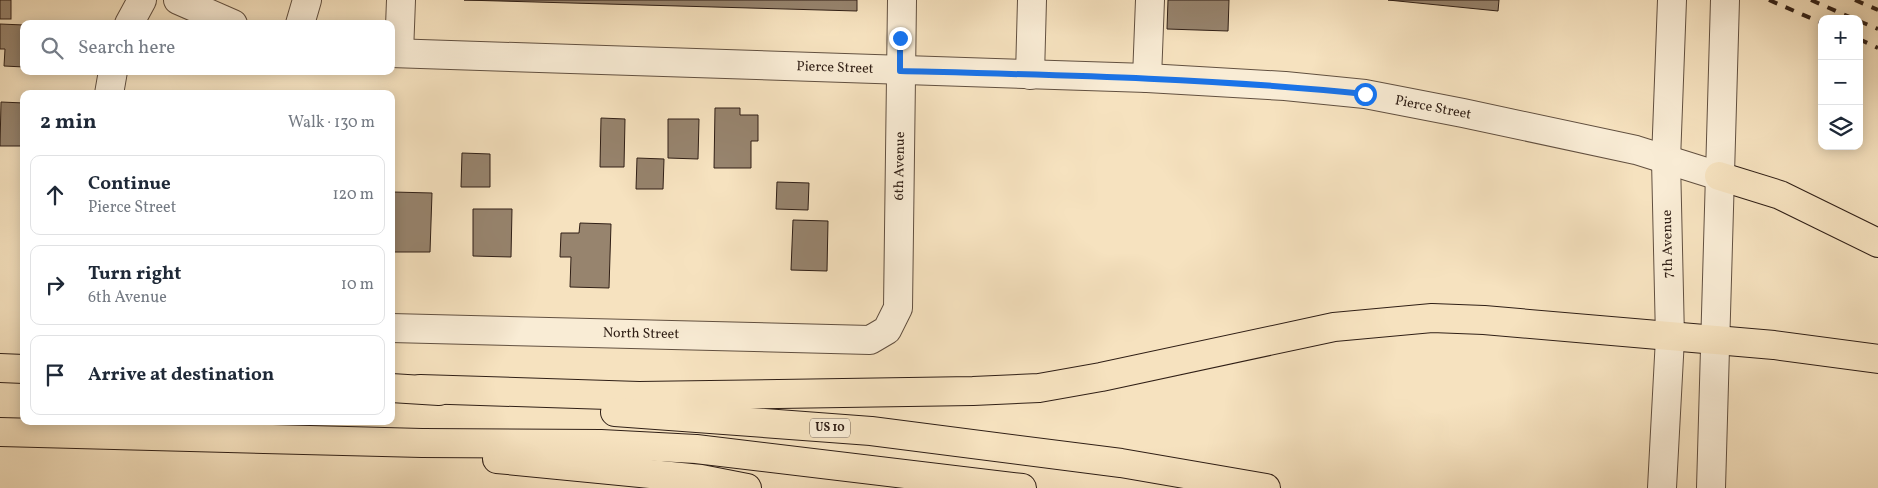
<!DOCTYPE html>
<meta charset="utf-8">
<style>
body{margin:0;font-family:Vollkorn,serif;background:#f2f2f3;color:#1f2937}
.controls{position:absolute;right:15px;top:15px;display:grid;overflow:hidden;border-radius:10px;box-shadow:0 2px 12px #0003}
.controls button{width:45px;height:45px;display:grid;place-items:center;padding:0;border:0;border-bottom:1px solid #e0e1e3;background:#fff;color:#1f2937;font:25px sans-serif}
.stop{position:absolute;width:15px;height:15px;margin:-11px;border:4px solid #1a73e8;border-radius:50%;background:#fff}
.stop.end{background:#1a73e8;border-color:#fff;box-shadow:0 1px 5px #0008}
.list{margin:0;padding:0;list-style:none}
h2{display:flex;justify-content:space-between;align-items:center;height:65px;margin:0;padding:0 20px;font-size:21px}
h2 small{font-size:16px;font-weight:400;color:#747a83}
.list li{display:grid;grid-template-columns:32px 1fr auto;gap:15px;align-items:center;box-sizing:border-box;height:80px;margin:0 10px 10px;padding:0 10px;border:1px solid #e0e1e3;border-radius:10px}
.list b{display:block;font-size:19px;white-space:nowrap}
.list p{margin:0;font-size:16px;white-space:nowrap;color:#747a83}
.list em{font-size:16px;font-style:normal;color:#747a83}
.icon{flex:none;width:28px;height:28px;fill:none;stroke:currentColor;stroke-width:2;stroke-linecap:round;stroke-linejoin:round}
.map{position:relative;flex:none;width:1878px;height:488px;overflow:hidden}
.search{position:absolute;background:#fff;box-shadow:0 2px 12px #0003;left:20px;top:20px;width:375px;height:55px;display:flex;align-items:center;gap:12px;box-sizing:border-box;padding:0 18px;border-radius:10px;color:#747a83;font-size:19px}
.panel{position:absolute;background:#fff;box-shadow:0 2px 12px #0003;left:20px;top:90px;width:375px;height:335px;border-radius:10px}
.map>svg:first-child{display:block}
</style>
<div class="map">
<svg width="1878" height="488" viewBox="0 0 1878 488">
<rect width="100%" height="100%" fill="#f6e2bf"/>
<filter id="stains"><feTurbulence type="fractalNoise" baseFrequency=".004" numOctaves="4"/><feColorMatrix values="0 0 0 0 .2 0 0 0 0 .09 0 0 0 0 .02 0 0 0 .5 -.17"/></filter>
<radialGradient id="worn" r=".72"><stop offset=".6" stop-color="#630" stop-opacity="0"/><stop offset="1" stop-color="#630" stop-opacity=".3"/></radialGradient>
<g fill="#97846e" stroke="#301f16">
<rect x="0" y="0" width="11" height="19"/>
<path d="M464 0H857V11Z"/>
<path d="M1168 0H1229L1228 31 1167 29Z"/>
<path d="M1388 0H1499L1498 11Z"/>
<path d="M0 24 24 25V67L4 66 5 49H0Z"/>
<path d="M1 102 24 103V146H0Z"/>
<path d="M715 108H740V115H758V141H751V168H714Z"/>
<path d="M601 118 625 119 624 167H600Z"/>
<path d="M668 119H699L698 159 668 158Z"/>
<path d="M462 153 490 154V187H461Z"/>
<path d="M637 158 664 159 663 189H636Z"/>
<path d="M777 182 809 183 808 210 776 209Z"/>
<path d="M393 192 432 193 430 252H392Z"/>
<path d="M473 209H512L511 257 473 256Z"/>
<path d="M793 220 828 221 827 271 791 270Z"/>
<path d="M580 223 611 224 609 288 570 287 571 257H560L561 233H579Z"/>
<path d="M24 248V310H22Z"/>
</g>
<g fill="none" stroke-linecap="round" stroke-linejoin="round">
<defs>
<g id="minor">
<path d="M178 0 233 24"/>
<path d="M129 24 142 0"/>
<path d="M300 24 307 0"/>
<path d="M391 53 1147 78 1285 86 1365 94 1463 113 1636 150 1719 176"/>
<path d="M399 53 401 0"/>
<path d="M1030 75 1032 0"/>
<path d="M1147 78 1150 0"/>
<path d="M109 94 113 71"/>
<path d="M391 328 870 340 887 330 898 308 902 0"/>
<path d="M1662 488 1670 338 1666 160 1672 0"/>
<path d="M1711 488 1725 0"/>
</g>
<g id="highway">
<path d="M1719 176 1780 195 1878 243"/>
<path d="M0 368 24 369"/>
<path d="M391 388 439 391"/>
<path d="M420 389 639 396 973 391 1039 388 1101 377 1334 327 1432 318 1484 320 1774 345 1878 359"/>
<path d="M615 412 871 431 1121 463 1266 488"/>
<path d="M0 432 422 443 601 444 696 449 1022 488"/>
<path d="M497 459 701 479 747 488"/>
</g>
</defs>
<use href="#minor" stroke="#625040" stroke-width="30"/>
<use href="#highway" stroke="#301f16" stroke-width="30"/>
<use href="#minor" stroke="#f9ecd5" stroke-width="28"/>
<use href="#highway" stroke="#f6e2bf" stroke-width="28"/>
<g stroke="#301f16" stroke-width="4" stroke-dasharray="9 9" stroke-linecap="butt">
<path d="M1769 0 1822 23"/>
<path d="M1811 0 1854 19"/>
<path d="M1855 0 1878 10"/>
<path d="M1859 21 1878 29"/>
<path d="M1859 39 1878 48"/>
</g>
</g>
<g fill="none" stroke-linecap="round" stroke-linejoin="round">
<path stroke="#1a73e8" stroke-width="6" d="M900 38V71C1056 75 1210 78 1365 94"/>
</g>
<g text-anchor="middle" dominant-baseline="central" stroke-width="5" stroke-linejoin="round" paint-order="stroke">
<rect fill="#f9ecd5" stroke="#6c5c4f" stroke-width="1" x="810" y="418.5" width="40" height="19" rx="4"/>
<g font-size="12" font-weight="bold" fill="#301f16">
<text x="830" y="428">US 10</text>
</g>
<g font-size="14" fill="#301f16" stroke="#f9ecd5">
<text transform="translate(835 68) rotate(2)">Pierce Street</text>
<text transform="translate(1433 108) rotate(11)">Pierce Street</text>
<text transform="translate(900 166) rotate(-89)">6th Avenue</text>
<text transform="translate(1668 244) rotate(-91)">7th Avenue</text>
<text transform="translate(641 334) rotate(1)">North Street</text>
</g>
</g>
<rect width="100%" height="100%" filter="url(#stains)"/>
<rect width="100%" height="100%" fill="url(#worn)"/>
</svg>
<div class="controls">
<button>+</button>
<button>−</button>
<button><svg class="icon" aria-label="layers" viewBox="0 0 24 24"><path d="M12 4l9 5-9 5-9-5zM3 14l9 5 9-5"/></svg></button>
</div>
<div class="stop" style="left:1365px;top:94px"></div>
<div class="stop end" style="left:900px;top:38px"></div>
<div class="search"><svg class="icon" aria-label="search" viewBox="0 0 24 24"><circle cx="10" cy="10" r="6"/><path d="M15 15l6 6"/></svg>Search here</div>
<section class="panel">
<h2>2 min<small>Walk · 130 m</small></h2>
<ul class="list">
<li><svg class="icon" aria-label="ahead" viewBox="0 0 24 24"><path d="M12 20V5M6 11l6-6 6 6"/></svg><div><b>Continue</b><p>Pierce Street</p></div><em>120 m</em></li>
<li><svg class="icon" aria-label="right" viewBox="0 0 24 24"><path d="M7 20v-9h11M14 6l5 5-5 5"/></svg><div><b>Turn right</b><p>6th Avenue</p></div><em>10 m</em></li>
<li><svg class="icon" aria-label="arrive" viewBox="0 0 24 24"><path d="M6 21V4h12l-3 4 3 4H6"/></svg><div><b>Arrive at destination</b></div></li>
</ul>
</section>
</div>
